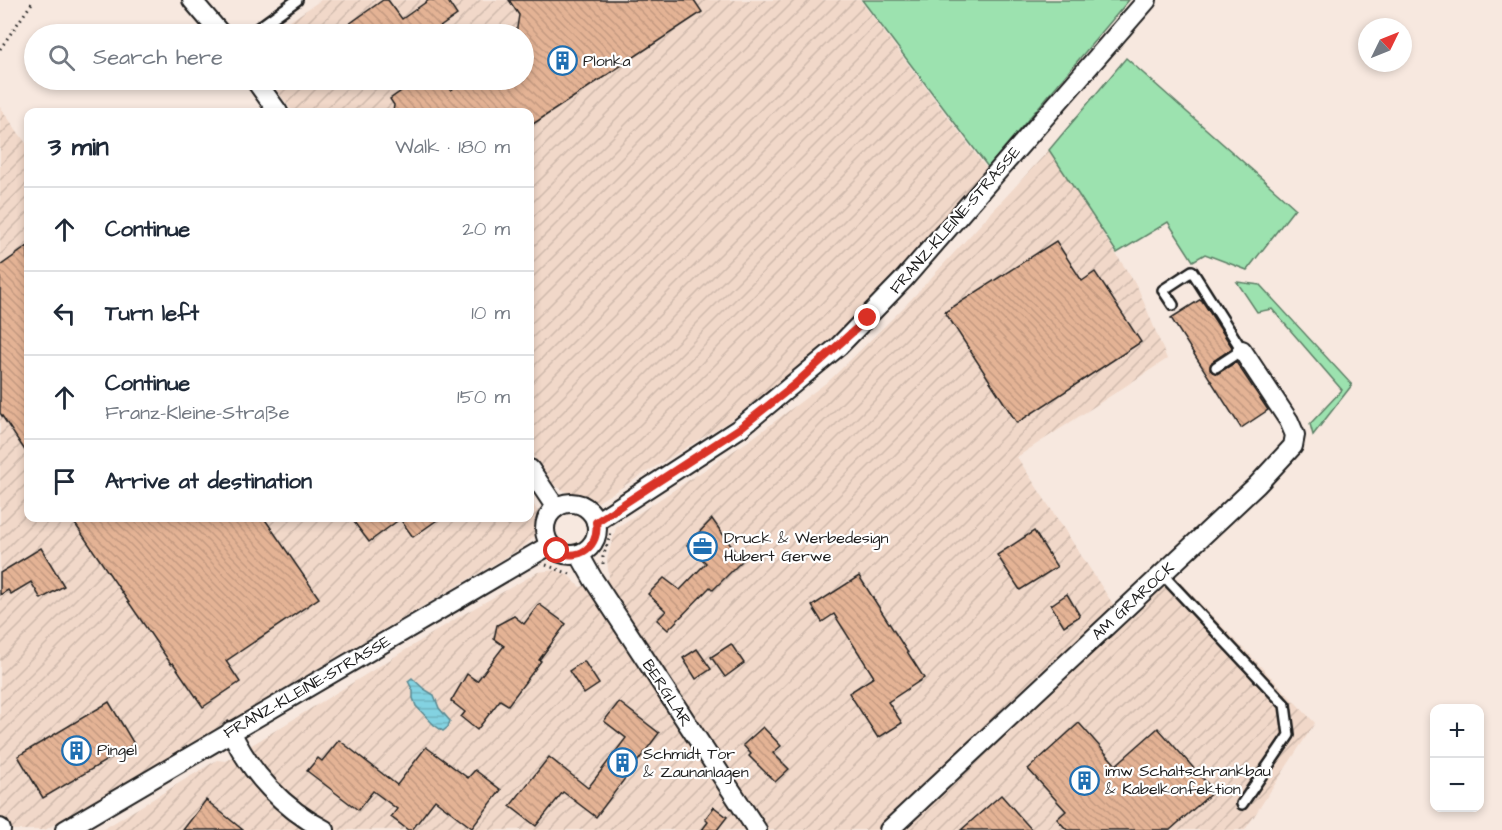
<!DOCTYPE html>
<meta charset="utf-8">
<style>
body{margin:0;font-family:"Architects Daughter",sans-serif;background:#f6f6f7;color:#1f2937}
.controls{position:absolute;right:18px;bottom:18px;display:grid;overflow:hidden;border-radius:12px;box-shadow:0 3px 9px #0003}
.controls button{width:54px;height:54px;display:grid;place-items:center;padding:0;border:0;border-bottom:2px solid #e0e1e3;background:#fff;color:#1f2937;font:30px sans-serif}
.compass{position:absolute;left:1358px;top:18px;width:54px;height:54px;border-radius:50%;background:#fff;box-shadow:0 3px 9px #0003;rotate:47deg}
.stop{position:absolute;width:18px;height:18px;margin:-14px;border:4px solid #d93025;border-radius:50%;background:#fff}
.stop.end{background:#d93025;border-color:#fff;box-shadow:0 2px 6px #0008}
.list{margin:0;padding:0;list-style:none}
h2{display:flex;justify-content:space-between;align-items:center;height:78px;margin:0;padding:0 24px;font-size:26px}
h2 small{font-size:20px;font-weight:400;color:#747a83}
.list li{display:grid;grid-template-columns:39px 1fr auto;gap:18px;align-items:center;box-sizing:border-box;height:84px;padding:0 24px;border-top:2px solid #e0e1e3}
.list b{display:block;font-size:22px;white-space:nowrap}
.list p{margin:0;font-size:20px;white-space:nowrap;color:#747a83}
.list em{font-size:20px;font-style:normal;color:#747a83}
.icon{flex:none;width:33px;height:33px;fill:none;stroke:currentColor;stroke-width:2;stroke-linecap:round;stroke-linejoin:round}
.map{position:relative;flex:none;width:1502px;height:830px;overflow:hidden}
.search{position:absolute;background:#fff;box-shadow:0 3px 9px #0003;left:24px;top:24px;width:510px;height:66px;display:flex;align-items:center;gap:15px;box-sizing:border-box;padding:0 21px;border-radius:33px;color:#747a83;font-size:22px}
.panel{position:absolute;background:#fff;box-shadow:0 3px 9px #0003;left:24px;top:108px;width:510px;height:414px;border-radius:12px}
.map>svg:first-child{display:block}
</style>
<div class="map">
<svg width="1502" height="830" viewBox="0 0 1502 830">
<defs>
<pattern id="industrial-furrows" width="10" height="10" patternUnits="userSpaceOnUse" patternTransform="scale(1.5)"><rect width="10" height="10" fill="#f1d8c9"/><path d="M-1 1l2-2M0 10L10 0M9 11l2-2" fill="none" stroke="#ceb9ac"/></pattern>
<pattern id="water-rules" width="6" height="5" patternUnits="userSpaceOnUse" patternTransform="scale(1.5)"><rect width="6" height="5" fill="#83d2e1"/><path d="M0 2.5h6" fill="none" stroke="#71b4c0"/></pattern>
<pattern id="building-back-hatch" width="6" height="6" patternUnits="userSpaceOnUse" patternTransform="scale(1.5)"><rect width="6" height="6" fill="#e4b395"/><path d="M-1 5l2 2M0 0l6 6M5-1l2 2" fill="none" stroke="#c39980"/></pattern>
</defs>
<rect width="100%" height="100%" fill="#f7e8df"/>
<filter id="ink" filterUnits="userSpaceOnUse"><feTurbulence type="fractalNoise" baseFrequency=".0167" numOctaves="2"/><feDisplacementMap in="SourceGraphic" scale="12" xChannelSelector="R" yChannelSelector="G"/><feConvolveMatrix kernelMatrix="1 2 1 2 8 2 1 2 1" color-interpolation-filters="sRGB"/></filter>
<g filter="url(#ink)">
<g fill="url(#industrial-furrows)">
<path d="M321 0H860L986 168 888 283 819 351 731 420 598 502 570 494 554 485 530 452V112H293L269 80H524V34H271Z"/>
<path d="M0 107 28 146V518H530V499L540 515 535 536 523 547 45 830H0Z"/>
<path d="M1049 150 1138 288 1167 359 1017 457 1124 621 1172 574 1315 723 1245 830H102L217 760 226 761 462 615 538 572 555 570 567 574 580 587 609 578 607 559 616 528 750 440 831 379 905 306Z"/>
</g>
<g fill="#9ce2af" stroke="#5c7f66" stroke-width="1.5">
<path d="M862 0H1129L988 167Z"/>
<path d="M1126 58 1295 208 1247 270 1205 254 1193 261 1168 222 1117 253 1049 150Z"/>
<path d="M1237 282 1260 285 1352 385 1313 435 1310 424 1342 390 1272 309 1257 312Z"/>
</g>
<path fill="url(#water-rules)" stroke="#5a8992" stroke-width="1.5" d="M412 678 424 689 434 695 439 708 450 721 448 727 443 731 434 725 416 706 413 698V691L408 681Z"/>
<g fill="url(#building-back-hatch)" stroke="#1c1c1c" stroke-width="1.5">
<path d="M383 0H388L402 19 429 0H447L457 15 430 34H335Z"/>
<path d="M509 0H694L702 12 530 126V112H393L394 105 390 99 408 86 403 80H444L451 90 467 80H524V34H516L519 15Z"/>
<path d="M1056 241 1082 281 1095 272 1141 342 1017 423 945 312Z"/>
<path d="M28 246V455L0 413V266Z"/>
<path d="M1201 299 1232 347 1231 349 1212 362 1210 370 1217 374 1236 362 1268 410 1241 428 1171 318Z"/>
<path d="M71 518H264L319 598 226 661 240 682 203 707 173 663 171 664Z"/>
<path d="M351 518H440L413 537 400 519 369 542Z"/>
<path d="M712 519 742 561 713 590 710 587 668 630 657 620 666 611 648 594 664 578 680 590 706 563 687 545Z"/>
<path d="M1034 531 1057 567 1020 590 997 555Z"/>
<path d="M41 548 64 586 41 599 31 582 11 594 8 590 0 595V573Z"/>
<path d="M859 576 924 678 888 702 902 723 878 738 849 693 874 677 834 614 822 622 812 606Z"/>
<path d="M1067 594 1080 616 1064 626 1051 605Z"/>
<path d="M539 604 566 624 539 660 541 661 508 705 500 700 477 730 461 717 465 712 451 701 467 674 477 681 504 646 494 639 497 625 514 616 524 624Z"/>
<path d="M731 644 744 663 725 677 711 657Z"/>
<path d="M697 649 711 669 696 679 683 658Z"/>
<path d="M584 661 599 684 584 694 569 671Z"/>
<path d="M109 702 134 744 43 798 18 756Z"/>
<path d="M619 702 659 733 596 817 563 792 536 826 510 806 549 757 588 788 626 738 604 721Z"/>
<path d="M1079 723 1116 765 1158 728 1214 791 1170 830H1067L1057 819 1066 811 1028 769Z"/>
<path d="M763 727 781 746 773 753 789 769 775 782 749 756 751 754 743 745Z"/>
<path d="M339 740 397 785 426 747 468 778 475 770 501 790 472 828 435 800 412 830H408L391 817 397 809 373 791 358 810 307 771 318 758 322 761Z"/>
<path d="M1001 795 1032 830H961Z"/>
<path d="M206 800 243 830H183Z"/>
<path d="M714 807 727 817 717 830H702L708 822 705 819Z"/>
</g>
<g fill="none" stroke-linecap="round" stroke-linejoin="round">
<defs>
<g id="service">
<path d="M250 34 297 0"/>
<path d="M1173 305 1163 290 1192 271 1242 350 1216 367"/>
<path d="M1162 574 1285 705 1289 735 1242 804"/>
</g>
<g id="minor">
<path d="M192 0 221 34"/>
<path d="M255 80 278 112"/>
<path d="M530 469 556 508"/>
<circle cx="571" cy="529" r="26"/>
<path d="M596 522 740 428 839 346 904 279 1147 0"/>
<path d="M579 554 593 579 757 830"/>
<path d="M231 731C250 773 284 809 325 830"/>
<path d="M0 828 1 830"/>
<path d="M65 830 550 545"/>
<path d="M889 830 1257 485 1293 446 1295 435 1289 421 1242 350"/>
</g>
</defs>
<use href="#service" stroke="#1c1c1c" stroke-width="14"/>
<use href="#minor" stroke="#1c1c1c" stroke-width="22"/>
<g stroke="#1c1c1c" stroke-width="3" stroke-dasharray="1.5 4.5" stroke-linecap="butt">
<path d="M0 49 34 0"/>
<path d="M603 564V557L612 530"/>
<path d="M546 565 570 574"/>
</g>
<use href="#service" stroke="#fff" stroke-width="9"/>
<use href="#minor" stroke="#fff" stroke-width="18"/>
</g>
</g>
<g fill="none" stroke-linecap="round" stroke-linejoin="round" filter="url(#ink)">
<path stroke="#d93025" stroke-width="8" d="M557 551C579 562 600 546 596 522L740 428 794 385 868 318"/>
</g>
<defs>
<symbol id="building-ring" viewBox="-11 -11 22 22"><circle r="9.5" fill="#fff" stroke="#1f6fb2" stroke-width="1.5"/><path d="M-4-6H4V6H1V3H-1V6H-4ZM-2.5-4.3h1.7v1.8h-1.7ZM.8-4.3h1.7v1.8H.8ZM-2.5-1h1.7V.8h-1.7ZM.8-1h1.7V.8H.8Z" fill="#1f6fb2"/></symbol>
<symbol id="office-ring" viewBox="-11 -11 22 22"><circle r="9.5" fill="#fff" stroke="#1f6fb2" stroke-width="1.5"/><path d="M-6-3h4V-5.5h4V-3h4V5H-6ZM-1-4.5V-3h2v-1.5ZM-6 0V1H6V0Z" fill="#1f6fb2"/></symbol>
</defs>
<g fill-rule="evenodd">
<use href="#building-ring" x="546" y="44" width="33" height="33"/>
<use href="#office-ring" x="686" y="530" width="33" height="33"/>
<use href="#building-ring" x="60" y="734" width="33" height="33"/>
<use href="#building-ring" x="606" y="746" width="33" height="33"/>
<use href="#building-ring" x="1068" y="764" width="33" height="33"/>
</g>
<g text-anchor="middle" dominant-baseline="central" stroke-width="4.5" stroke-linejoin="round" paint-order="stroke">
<g font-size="16" fill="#1c1c1c" stroke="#fff" text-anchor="start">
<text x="583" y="61">Plonka</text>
<text x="724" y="538">Druck &amp; Werbedesign<tspan x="724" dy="18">Hubert Gerwe</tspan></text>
<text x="97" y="750">Pingel</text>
<text x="643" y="754">Schmidt Tor<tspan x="643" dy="18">&amp; Zaunanlagen</tspan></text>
<text x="1105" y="771">imw Schaltschrankbau<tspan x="1105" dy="18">&amp; Kabelkonfektion</tspan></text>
</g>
<g font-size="16" fill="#1c1c1c" stroke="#fff">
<text transform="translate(955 220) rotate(-49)">FRANZ-KLEINE-STRASSE</text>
<text transform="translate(1133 601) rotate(-43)">AM GRAROCK</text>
<text transform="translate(307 687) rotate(-30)">FRANZ-KLEINE-STRASSE</text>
<text transform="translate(667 693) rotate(57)">BERGLAR</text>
</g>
</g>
</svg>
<div class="controls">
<button>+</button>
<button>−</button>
</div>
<svg class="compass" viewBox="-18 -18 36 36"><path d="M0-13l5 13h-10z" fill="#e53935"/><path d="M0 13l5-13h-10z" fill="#747a83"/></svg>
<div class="stop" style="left:557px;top:551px"></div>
<div class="stop end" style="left:868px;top:318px"></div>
<div class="search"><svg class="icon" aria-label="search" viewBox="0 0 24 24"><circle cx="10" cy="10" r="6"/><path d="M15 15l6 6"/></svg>Search here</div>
<section class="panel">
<h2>3 min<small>Walk · 180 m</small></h2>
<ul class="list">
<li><svg class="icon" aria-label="ahead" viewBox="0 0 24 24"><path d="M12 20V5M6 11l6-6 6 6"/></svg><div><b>Continue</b></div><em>20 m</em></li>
<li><svg class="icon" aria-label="left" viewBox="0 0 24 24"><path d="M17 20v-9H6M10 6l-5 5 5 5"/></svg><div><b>Turn left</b></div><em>10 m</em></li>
<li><svg class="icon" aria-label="ahead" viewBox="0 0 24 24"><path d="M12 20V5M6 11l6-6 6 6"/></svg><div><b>Continue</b><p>Franz-Kleine-Straße</p></div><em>150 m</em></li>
<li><svg class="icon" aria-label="arrive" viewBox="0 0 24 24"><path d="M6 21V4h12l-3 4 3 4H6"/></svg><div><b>Arrive at destination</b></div></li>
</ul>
</section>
</div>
